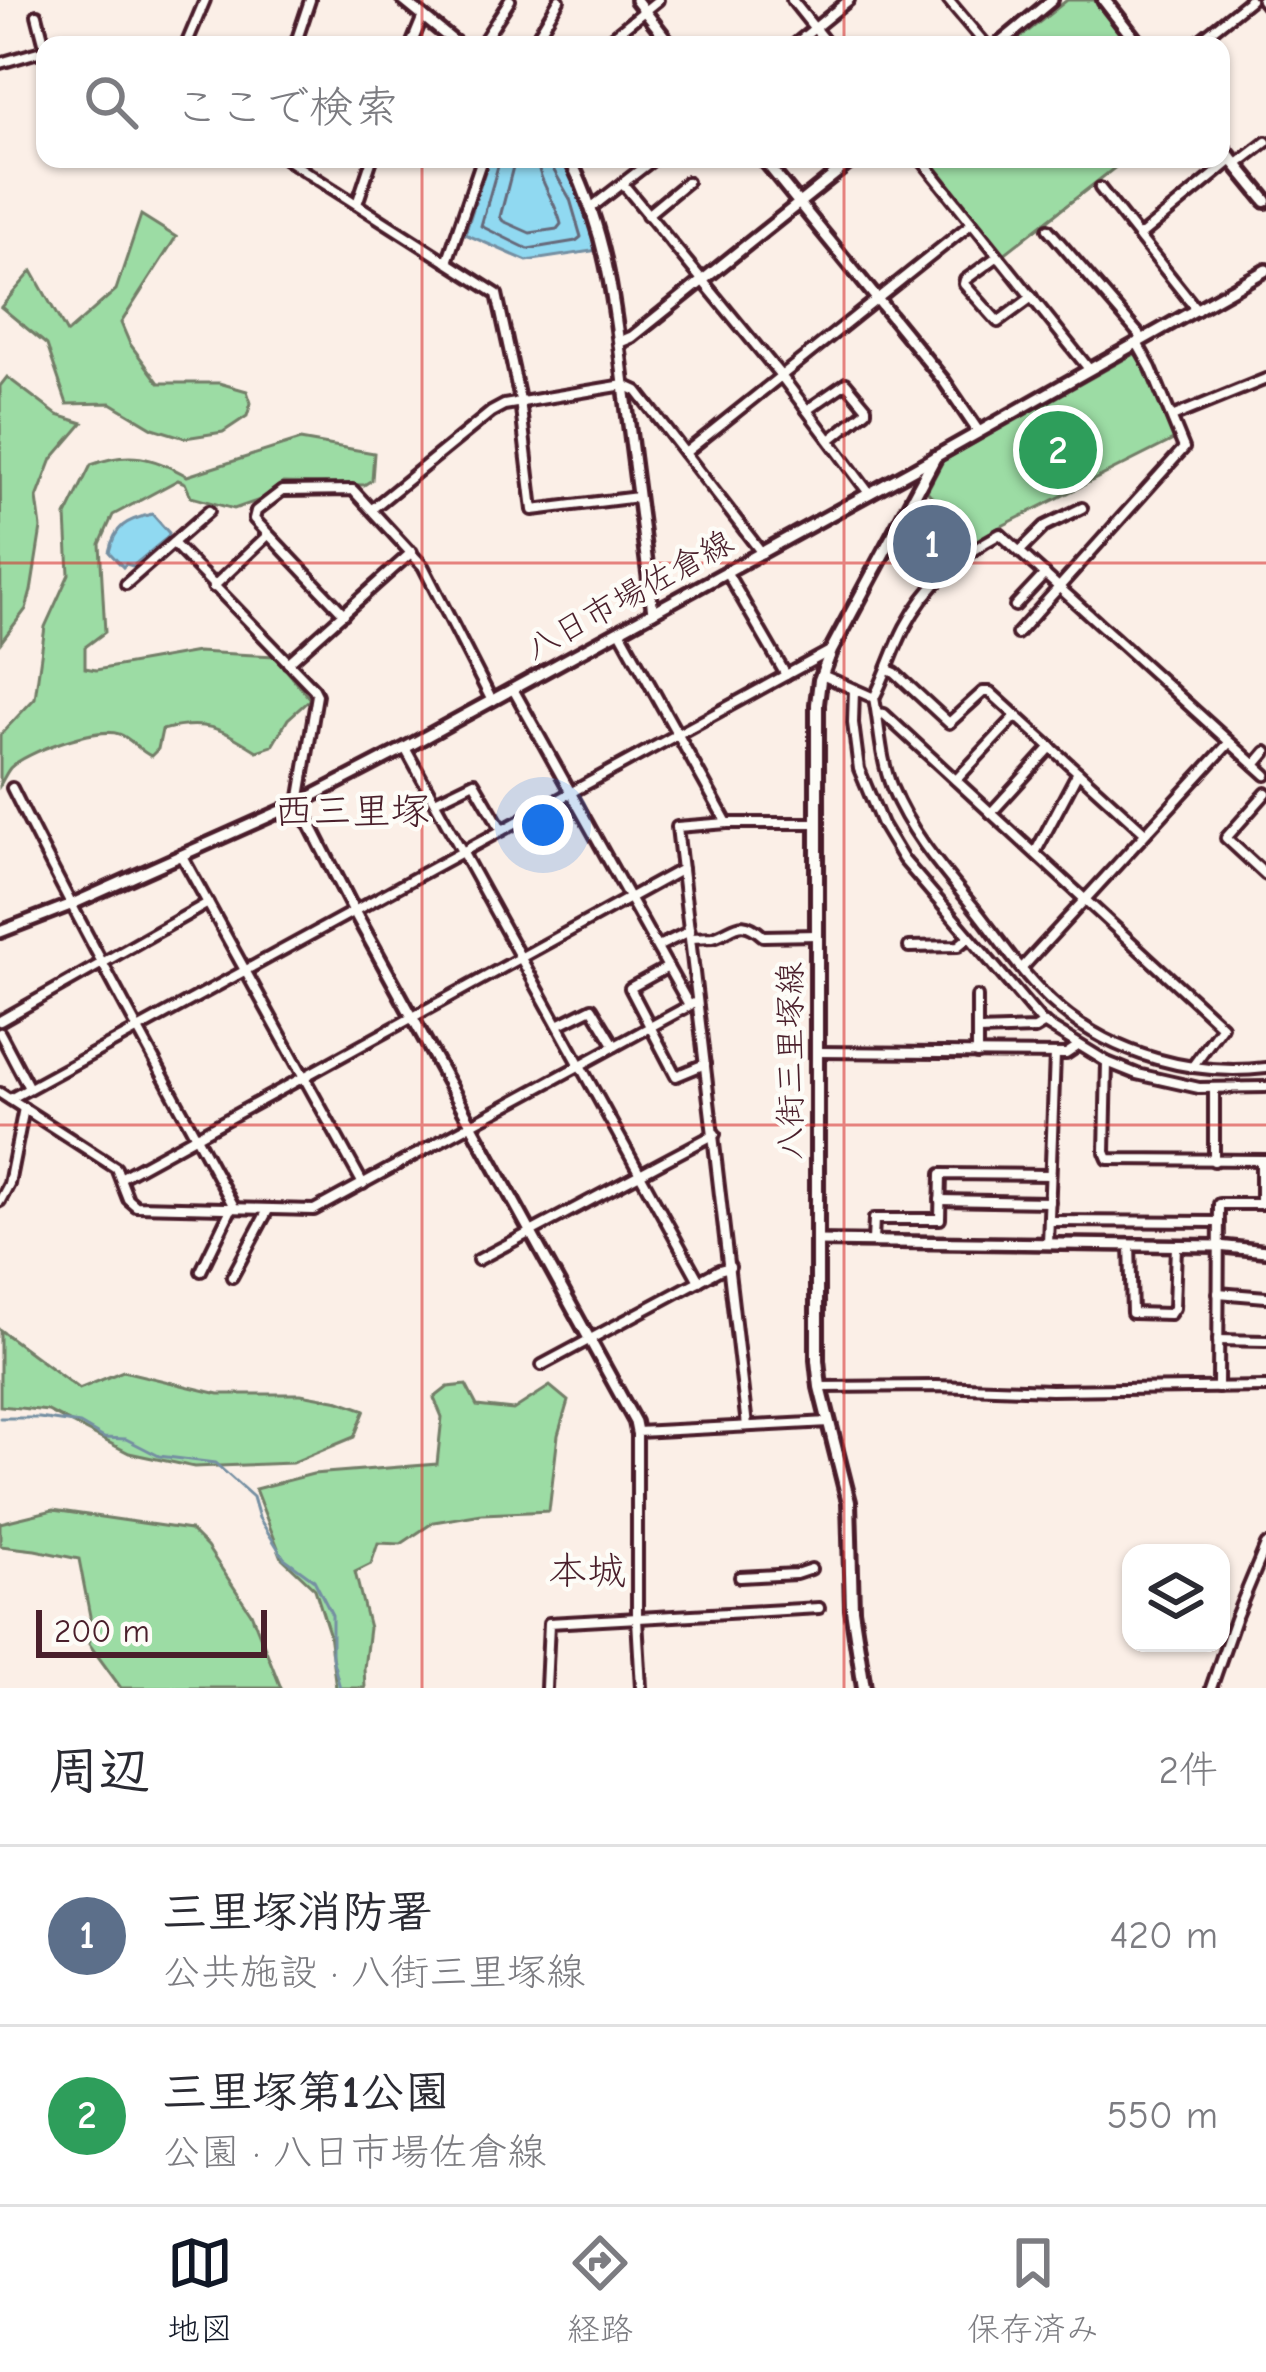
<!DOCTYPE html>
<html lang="ja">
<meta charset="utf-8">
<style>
body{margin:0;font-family:"Comic Neue","Klee One",sans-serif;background:#f7f7f7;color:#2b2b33}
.controls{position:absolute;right:36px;bottom:36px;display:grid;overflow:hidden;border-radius:24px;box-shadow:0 3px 9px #0004}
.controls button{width:108px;height:108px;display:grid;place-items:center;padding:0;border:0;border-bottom:3px solid #e1e1e2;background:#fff;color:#2b2b33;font:60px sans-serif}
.scale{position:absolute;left:36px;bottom:30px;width:231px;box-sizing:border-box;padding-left:12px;border:6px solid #4a1f2b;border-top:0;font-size:33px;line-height:42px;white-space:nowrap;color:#4a1f2b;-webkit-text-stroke:9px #fdfcf7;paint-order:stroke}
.you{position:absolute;left:543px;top:825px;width:42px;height:42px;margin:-30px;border:9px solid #fff;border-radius:50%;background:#1a73e8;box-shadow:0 0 0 18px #1a73e833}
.badge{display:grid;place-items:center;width:78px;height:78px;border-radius:50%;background:#111827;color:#fff;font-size:39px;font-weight:700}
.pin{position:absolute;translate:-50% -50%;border:6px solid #fff;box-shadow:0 3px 12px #0006}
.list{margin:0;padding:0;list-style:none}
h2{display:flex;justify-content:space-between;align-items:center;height:156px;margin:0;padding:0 48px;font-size:51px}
h2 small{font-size:39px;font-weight:400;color:#7c7c81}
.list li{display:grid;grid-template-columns:78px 1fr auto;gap:36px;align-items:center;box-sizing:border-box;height:180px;padding:0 48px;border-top:3px solid #e1e1e2}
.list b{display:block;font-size:45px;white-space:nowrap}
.list p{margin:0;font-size:39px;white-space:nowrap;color:#7c7c81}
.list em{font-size:39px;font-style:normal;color:#7c7c81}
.icon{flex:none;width:66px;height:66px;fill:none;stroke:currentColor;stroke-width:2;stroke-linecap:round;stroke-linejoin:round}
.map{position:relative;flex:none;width:1266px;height:1688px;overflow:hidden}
.search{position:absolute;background:#fff;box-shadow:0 3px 9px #0004;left:36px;right:36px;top:36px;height:132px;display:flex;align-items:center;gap:30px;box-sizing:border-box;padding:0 42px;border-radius:24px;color:#7c7c81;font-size:45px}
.sheet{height:516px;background:#fff}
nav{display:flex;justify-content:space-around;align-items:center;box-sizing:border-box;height:168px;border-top:3px solid #e1e1e2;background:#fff;font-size:33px;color:#7c7c81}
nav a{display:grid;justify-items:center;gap:6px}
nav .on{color:#111827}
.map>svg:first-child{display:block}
</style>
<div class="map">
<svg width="1266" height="1688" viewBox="0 0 1266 1688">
<rect width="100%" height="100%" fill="#fbefe7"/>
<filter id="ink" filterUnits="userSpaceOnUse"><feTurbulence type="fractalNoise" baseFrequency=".00833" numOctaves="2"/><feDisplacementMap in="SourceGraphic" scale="24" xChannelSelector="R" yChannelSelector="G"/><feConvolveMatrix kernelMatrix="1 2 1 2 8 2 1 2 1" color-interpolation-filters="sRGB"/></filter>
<g filter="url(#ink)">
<g fill="#9cdca4" stroke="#737e68" stroke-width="3">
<path d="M1067 0H1097L1133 45H1011Z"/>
<path d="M925 159H1126L1003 255Z"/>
<path d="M141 215 176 237 121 323 130 344 159 383H219L247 391 251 403 247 416 223 432 185 438 153 428 111 403 67 404 47 345 1 307 32 271 67 333 116 290Z"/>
<path d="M1134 354 1138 356 1175 439 996 529 973 543 927 491 943 461Z"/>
<path d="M7 377 57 415 83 423 52 459 37 498 41 528 31 591 26 609 1 642 0 386Z"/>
<path d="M300 440 374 453 372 480 364 485 283 483 260 500 234 509 191 497 185 483 178 480 113 515 100 544 105 632 85 647V668L96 670 197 652 275 656 310 699 288 719 272 746 257 751C220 728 206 719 162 730L158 749 151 756C139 751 131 738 119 734 98 726 25 752 10 768 6 773 3 780 0 785V735L35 698 45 627 69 574 66 516 91 465C129 450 153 457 187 476Z"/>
<path d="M0 1330 79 1389 123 1371 219 1394H301L340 1401 365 1410 354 1437 292 1463 194 1467 129 1453 48 1411 0 1406Z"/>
<path d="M466 1385 477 1406 513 1410 550 1386 568 1401 558 1435 549 1511 482 1514 434 1522 401 1544 378 1543 371 1564 355 1572 369 1628 364 1668 365 1688H336L329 1633 315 1589 282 1558 255 1489 313 1474 437 1464 442 1417 434 1398 448 1387Z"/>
<path d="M53 1510 190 1530 207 1547 251 1613 281 1688H121L89 1644 90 1616 79 1559 35 1550 0 1546V1523Z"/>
</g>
<g fill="#90d9f1" stroke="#748fa2" stroke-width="3">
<path d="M489 159H562L581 194 598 250 527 261 465 234Z"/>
<path d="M152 514 169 533 168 537 133 566 126 564 123 567 109 552C115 526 126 520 152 514Z"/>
</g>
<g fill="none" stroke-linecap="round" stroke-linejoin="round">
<g stroke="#66697a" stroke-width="3">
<path d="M500 159 481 226 528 249 576 241 581 237 570 199 553 169 552 159"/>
<path d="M515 159 500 217 503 221 530 233 557 229 561 224C556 202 539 182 537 159"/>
</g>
<path stroke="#748fa2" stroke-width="3" d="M0 1418H39L80 1424 104 1438 126 1439 159 1456 215 1463 253 1497 259 1518 284 1558 314 1580 332 1615V1657L340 1688"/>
<defs>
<g id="minor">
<path d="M792 0 828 45"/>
<path d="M948 0 986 45"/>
<path d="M1262 0 1266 5"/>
<path d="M37 15 45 46"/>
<path d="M65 45 83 40 96 45"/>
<path d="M186 45 205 0"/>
<path d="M295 45 310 0"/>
<path d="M411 45 423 16"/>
<path d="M481 45 510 0"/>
<path d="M532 45 559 0"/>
<path d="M563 45 571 39 576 45"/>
<path d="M602 45 658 0"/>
<path d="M794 45 849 0"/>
<path d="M1194 45 1250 0"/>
<path d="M0 63 45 50"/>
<path d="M286 159 497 294 520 400 533 510 638 497"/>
<path d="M921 159 1089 369"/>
<path d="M1236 165 1266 142"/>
<path d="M623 184 782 377 869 493"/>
<path d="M1100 188 1197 310"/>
<path d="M357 204 372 159"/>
<path d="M592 207 654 159"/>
<path d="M647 215 687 182"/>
<path d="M1048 229 1143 339"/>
<path d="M1140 236 1232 160"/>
<path d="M998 256 965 280 964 284 998 322 1032 297"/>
<path d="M447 262 482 159"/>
<path d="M807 410 846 383 866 407V411L831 439"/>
<path d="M1172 417 1266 379"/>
<path d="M685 453 972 223"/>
<path d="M372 509 491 412 504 405 624 385 637 391 762 553"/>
<path d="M173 543 314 689 317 695 299 803"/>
<path d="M1020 551 1045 526 1082 508"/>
<path d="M727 573 786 675"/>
<path d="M126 584 209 511"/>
<path d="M213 587 268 535"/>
<path d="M1015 606 1045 574"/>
<path d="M344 614 254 519 256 511 282 491 353 490 423 566 492 701"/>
<path d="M620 631 727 823"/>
<path d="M1017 634 1184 448 1151 368 1137 343"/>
<path d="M288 663 412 552"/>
<path d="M888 670 895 673 949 723 983 692H990L1145 833"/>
<path d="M822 675 874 698C880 728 880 758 892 788 911 834 944 871 975 909 1001 942 1026 980 1059 1008 1114 1055 1195 1077 1266 1068"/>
<path d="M513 689 689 1005"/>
<path d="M854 689 853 723 859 769 882 824 903 859 1042 1022 1107 1062 1137 1074 1199 1088 1266 1087"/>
<path d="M874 698C886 675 893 650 905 627 926 587 960 555 1000 534L1266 775"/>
<path d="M877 713 884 714 1222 1026 1192 1067"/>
<path d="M405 748 699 1281"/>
<path d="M1255 765 1266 752"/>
<path d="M956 780 1016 716"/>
<path d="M12 788C82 929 158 1066 233 1205L201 1271"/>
<path d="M1266 793 1226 838 1266 875"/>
<path d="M435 801 474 782 502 830"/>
<path d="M991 813 1051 747"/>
<path d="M1035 853 1078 772"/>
<path d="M182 856 363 1184"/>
<path d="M691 938C692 938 712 937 713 937 736 930 739 915 763 936L817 935"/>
<path d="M657 947 690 931"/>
<path d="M909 947 958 946 969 937"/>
<path d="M668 967 630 988 676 1076 705 1064"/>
<path d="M1022 968 1229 743"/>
<path d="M977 997V1054"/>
<path d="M0 1021 208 903"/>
<path d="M560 1024 592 1008 615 1046"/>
<path d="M977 1031 1035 1029 1045 1023"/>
<path d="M0 1033 29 1088"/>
<path d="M817 1052 1066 1054 1078 1046"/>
<path d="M1107 1062 1105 1152 1108 1159 1266 1160"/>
<path d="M1214 1088V1161"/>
<path d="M0 1093 116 1168 128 1199 136 1206 314 1210 696 1002"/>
<path d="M10 1099 830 651"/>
<path d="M1261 1161V1204"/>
<path d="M122 1177 682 869"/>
<path d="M940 1200 1050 1202"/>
<path d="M0 1201 9 1184 24 1108"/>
<path d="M1049 1221 1219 1222"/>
<path d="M873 1241 874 1219H940L941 1174 1050 1175"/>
<path d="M1048 1244 1055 1054"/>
<path d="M1130 1245 1132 1313 1170 1314 1174 1308 1176 1245"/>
<path d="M478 1260 715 1134"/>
<path d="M232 1277 268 1210"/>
<path d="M1218 1293 1266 1297"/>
<path d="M1218 1340 1266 1341"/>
<path d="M542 1365 719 1270 730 1267"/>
<path d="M820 1387 936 1386 1051 1390 1266 1387"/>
<path d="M1218 1388 1219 1204H1266"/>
<path d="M747 1426 677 827 727 823H818"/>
<path d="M740 1577 796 1574 811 1569"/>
<path d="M546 1688 549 1623 819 1608"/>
<path d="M641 1688 637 1619V1432L829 1422"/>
<path d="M1211 1688 1235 1619 1266 1545"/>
</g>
<g id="tertiary">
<path d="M403 0 458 45"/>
<path d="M636 0 671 45"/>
<path d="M998 45 1052 0"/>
<path d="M570 159C610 240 615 313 626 401 635 471 644 542 653 612"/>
<path d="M763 159 944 381 978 431"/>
<path d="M620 342 632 337 854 159"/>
<path d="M299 803 354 911 635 1422 637 1432"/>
<path d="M817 1241 1218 1246 1266 1251"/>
</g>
<path id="secondary" d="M0 932 70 905 299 803 405 748 912 470 1266 270"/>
<g id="primary">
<path d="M1104 0 1139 45"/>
<path d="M1221 146 1266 201"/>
<path d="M864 1688 852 1609 849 1502 820 1387 817 1360V704L820 680 831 651 935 457"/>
</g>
</defs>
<use href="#minor" stroke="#4a1f2b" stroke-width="16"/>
<use href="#tertiary" stroke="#4a1f2b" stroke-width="18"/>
<use href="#secondary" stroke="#4a1f2b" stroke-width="18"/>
<use href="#primary" stroke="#4a1f2b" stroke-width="20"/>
<use href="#minor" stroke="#fdfcf7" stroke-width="8"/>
<use href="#tertiary" stroke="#fdfcf7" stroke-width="9"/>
<use href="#secondary" stroke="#fdfcf7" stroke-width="9"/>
<use href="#primary" stroke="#fdfcf7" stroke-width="10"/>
</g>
</g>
<path fill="none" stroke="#d62828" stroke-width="3" stroke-opacity="0.55" d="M422 0V45M844 0V45M422 159V1688M844 159V1688M0 563H1266M0 1125H1266"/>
<g text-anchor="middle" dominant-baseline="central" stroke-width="9" stroke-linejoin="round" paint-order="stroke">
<g font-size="33" fill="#4a1f2b" stroke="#fdfcf7">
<text transform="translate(629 595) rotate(-29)">八日市場佐倉線</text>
<text transform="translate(790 1061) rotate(-90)">八街三里塚線</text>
</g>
<g font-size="39" fill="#4a1f2b" stroke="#fdfcf7">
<text x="352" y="811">西三里塚</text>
<text x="587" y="1571">本城</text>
</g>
</g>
</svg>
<div class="controls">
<button><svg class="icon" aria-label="layers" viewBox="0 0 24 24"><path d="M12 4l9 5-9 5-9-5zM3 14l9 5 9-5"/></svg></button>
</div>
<div class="scale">200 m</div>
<div class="you"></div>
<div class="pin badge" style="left:932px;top:544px;background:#5c6f8a">1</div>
<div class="pin badge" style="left:1058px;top:450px;background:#2e9e5b">2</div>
<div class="search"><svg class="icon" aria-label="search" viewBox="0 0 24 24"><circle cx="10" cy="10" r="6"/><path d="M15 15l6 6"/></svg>ここで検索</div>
</div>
<section class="sheet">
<h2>周辺<small>2件</small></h2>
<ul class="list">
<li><span class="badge" style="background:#5c6f8a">1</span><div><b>三里塚消防署</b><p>公共施設 · 八街三里塚線</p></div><em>420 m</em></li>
<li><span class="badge" style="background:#2e9e5b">2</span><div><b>三里塚第1公園</b><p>公園 · 八日市場佐倉線</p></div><em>550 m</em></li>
</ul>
</section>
<nav>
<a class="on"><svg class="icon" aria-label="map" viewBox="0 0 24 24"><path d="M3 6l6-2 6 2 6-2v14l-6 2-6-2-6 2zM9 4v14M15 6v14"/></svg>地図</a>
<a><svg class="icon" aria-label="directions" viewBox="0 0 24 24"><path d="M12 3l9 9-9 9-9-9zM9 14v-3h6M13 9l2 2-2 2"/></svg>経路</a>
<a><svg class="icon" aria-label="saved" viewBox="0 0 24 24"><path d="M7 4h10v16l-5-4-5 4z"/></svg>保存済み</a>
</nav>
